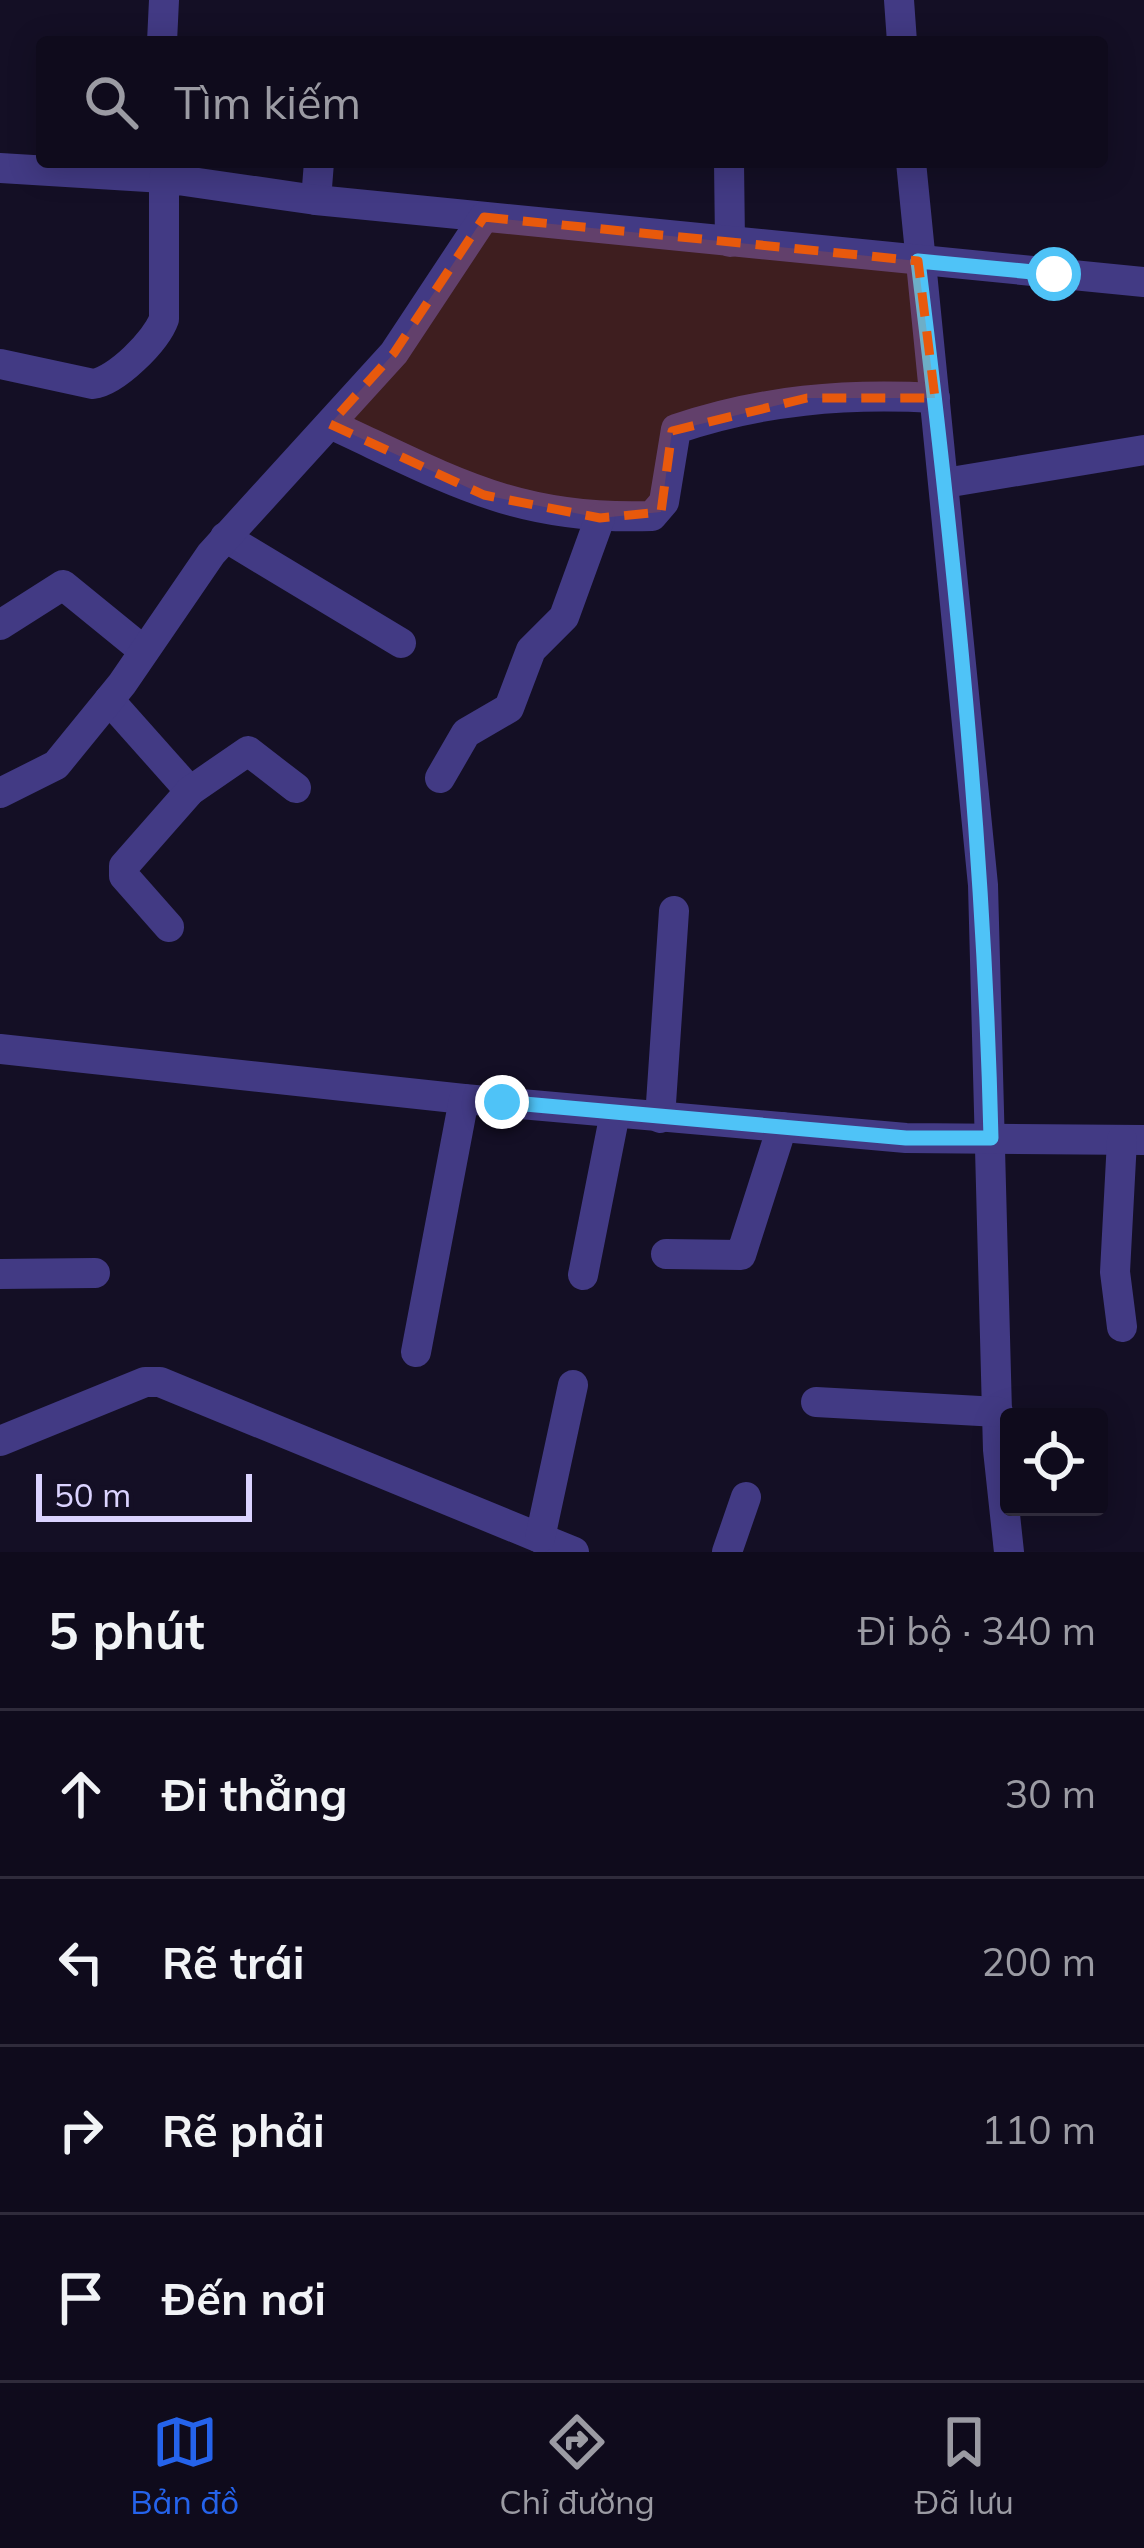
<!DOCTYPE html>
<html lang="vi">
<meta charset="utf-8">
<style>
body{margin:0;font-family:Mulish,sans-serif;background:#181425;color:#f1f3f6}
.controls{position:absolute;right:36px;bottom:36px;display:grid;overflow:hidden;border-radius:12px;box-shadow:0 6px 30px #0003}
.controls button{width:108px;height:108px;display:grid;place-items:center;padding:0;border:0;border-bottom:3px solid #2f2b3b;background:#0f0b1c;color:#f1f3f6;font:60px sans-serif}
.scale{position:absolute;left:36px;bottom:30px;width:216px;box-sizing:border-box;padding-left:12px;border:6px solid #dbd3ff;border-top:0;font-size:33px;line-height:42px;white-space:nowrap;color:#dbd3ff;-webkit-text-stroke:9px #140f25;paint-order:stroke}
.stop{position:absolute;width:36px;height:36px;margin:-27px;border:9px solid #4fc3f7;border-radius:50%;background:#fff}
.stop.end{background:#4fc3f7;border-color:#fff;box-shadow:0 3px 12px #0008}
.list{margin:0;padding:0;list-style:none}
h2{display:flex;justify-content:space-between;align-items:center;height:156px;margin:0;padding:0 48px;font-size:51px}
h2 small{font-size:39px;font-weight:400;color:#9b9ba3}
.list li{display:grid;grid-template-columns:78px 1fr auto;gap:36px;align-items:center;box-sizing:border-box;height:168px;padding:0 48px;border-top:3px solid #2f2b3b}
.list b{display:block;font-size:45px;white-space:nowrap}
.list em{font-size:39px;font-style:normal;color:#9b9ba3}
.icon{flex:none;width:66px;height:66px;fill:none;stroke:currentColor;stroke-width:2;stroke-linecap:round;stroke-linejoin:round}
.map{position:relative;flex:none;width:1144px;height:1552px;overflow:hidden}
.search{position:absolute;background:#0f0b1c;box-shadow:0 6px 30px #0003;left:36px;right:36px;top:36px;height:132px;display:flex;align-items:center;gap:30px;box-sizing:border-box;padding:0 42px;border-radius:12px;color:#9b9ba3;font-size:45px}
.sheet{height:828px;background:#0f0b1c}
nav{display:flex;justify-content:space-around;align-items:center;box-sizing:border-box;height:168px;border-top:3px solid #2f2b3b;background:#0f0b1c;font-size:33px;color:#9b9ba3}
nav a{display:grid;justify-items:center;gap:6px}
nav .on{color:#2563eb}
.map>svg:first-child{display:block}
</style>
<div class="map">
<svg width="1144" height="1552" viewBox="0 0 1144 1552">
<rect width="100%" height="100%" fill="#140f25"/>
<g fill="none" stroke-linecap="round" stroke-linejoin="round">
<g stroke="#423a84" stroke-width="30">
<path d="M899 0 902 42"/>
<path d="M162 42 164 0"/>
<path d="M729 162 730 242"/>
<path d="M911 162 983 885 998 1450 1009 1552"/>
<path d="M0 168 164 178"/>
<path d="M316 200 319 162"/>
<path d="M0 364 93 384C116 381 156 341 164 319V178L316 200 1144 282"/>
<path d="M330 424C449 479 516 521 652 516L664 502 676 429C762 400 845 393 935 398"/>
<path d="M945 483 1144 450"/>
<path d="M225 537 401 643"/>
<path d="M0 625 63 585 144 651"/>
<path d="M109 700 190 791"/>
<path d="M440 778 466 733 509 708 531 650 564 617 600 518"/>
<path d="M0 793 56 765 122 684 211 554 394 353 484 217"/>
<path d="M169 927 124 876V866L190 791 248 751 296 788"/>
<path d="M0 1049 464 1099 906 1138 1144 1140"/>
<path d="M660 1118 674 911"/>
<path d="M666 1254 741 1255 782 1127"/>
<path d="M0 1274 95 1273"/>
<path d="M583 1275 615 1113"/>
<path d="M1122 1327 1115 1272 1122 1140"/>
<path d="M416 1352 464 1099"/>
<path d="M816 1402 998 1412"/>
<path d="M0 1441 145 1382H160L574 1552"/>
<path d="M540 1538 573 1385"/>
<path d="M727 1552 746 1497"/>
</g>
</g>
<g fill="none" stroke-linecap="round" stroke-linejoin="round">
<path stroke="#4fc3f7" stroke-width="15" d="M502 1102 906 1138H991C984 843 954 553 918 261L1054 274"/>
</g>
<path fill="#e8590c" fill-opacity="0.2" stroke="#e8590c" stroke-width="9" stroke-dasharray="24 15" stroke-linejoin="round" d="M484 217 918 261 935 398H807L672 431 661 512 600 518 484 495 330 424 394 353Z"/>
</svg>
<div class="controls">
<button><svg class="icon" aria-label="locate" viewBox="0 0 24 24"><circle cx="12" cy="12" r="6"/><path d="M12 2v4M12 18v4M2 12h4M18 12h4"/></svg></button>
</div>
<div class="scale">50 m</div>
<div class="stop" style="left:1054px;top:274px"></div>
<div class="stop end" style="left:502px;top:1102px"></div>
<div class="search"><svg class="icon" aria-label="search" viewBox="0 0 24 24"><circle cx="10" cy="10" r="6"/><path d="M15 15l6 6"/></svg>Tìm kiếm</div>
</div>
<section class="sheet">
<h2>5 phút<small>Đi bộ · 340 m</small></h2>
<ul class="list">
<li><svg class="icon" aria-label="ahead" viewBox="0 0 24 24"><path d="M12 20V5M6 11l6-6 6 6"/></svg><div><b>Đi thẳng</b></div><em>30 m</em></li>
<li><svg class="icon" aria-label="left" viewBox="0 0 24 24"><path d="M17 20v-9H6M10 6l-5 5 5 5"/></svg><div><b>Rẽ trái</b></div><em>200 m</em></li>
<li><svg class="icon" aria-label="right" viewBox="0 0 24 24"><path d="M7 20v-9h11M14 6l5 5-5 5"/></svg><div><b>Rẽ phải</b></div><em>110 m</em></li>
<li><svg class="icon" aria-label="arrive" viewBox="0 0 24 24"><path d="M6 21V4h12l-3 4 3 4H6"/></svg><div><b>Đến nơi</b></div></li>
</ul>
</section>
<nav>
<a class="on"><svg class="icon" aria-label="map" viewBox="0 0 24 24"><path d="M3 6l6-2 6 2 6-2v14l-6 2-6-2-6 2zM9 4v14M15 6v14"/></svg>Bản đồ</a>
<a><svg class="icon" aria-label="directions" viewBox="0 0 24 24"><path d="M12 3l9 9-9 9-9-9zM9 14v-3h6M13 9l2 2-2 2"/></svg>Chỉ đường</a>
<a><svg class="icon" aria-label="saved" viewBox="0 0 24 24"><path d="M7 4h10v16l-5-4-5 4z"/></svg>Đã lưu</a>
</nav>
